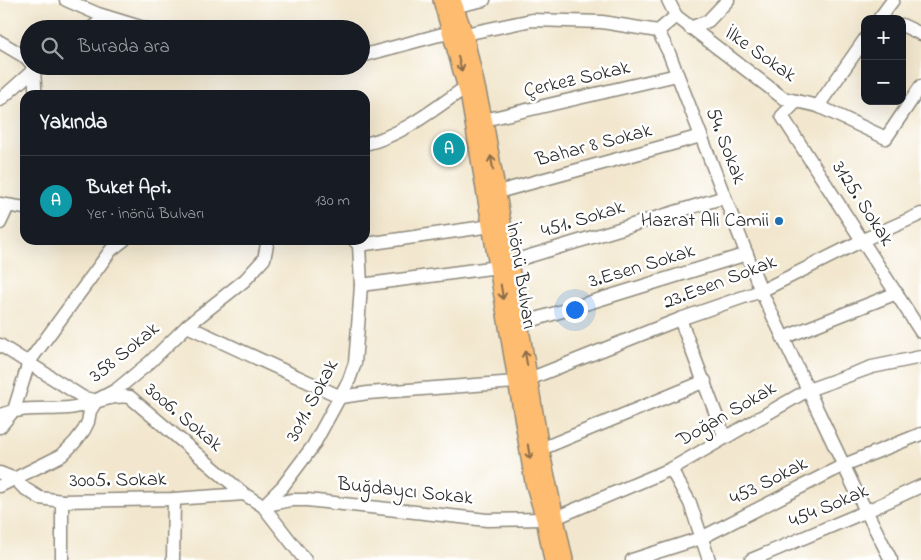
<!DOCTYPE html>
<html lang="tr">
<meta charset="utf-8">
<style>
body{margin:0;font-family:"Indie Flower",sans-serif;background:#20242c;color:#f1f3f6}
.controls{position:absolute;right:15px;top:15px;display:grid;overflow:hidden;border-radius:10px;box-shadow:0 5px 20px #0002}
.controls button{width:45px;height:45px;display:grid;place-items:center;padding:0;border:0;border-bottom:1px solid #363941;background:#171b24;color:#f1f3f6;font:25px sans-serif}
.you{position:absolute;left:574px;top:309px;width:18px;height:18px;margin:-12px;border:4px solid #fff;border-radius:50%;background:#1a73e8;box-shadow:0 0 0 8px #1a73e833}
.badge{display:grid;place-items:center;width:32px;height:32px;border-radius:50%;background:#0b8043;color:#fff;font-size:16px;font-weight:700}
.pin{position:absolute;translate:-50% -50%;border:2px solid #fff;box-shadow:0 1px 5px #0006}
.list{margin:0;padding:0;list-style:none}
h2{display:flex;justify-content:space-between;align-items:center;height:65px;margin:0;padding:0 20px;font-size:21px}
h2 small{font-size:16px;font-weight:400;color:#9ea1a6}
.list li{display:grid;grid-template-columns:32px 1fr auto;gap:15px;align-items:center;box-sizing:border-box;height:90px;padding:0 20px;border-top:1px solid #363941}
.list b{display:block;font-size:19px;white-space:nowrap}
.list p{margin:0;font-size:16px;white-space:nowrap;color:#9ea1a6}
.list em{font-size:16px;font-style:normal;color:#9ea1a6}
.icon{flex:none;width:28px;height:28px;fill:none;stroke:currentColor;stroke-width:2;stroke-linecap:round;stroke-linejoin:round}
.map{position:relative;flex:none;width:921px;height:560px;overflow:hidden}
.search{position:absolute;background:#171b24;box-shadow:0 5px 20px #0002;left:20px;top:20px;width:350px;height:55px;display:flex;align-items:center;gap:12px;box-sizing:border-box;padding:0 18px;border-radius:28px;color:#9ea1a6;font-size:19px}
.panel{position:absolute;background:#171b24;box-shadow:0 5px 20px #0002;left:20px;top:90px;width:350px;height:155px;border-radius:15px}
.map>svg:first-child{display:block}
</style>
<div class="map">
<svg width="921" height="560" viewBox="0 0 921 560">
<rect width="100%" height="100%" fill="#fff"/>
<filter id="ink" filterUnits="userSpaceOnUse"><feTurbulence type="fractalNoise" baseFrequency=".02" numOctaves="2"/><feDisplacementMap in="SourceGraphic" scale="10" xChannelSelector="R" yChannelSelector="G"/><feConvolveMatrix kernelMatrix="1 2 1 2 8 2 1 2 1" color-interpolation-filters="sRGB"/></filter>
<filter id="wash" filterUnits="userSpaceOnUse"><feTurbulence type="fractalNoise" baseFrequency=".0096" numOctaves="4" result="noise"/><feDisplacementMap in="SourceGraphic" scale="20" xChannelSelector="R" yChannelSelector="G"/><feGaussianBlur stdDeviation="1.12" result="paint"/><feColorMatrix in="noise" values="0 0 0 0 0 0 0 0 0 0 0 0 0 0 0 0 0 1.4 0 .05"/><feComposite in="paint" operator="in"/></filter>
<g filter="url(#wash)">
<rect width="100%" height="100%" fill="#f2e7ce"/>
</g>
<g filter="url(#ink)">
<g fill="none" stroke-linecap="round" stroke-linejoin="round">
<defs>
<g id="minor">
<path d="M66 0 98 14 147 29"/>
<path d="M668 0 676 16 783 98 818 106 886 138 921 86"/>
<path d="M448 8 484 0"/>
<path d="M879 19 893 0"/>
<path d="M902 25 921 34"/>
<path d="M690 28 708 21 728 0"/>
<path d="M90 29 107 17"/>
<path d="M658 31 676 16"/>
<path d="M0 42 27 58 29 61"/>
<path d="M361 56 439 35 451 33 465 34 532 20 602 22 658 31 669 53 761 291 854 487 891 560"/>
<path d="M32 66C36 74 34 86 36 95"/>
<path d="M0 100 38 66"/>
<path d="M797 101 782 116 921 332"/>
<path d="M818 106 865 39"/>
<path d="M484 120 677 75"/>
<path d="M365 144C403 135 434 109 466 87"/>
<path d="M498 192 701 136"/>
<path d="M0 204 25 208"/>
<path d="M0 223 8 206"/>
<path d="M359 245 491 226"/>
<path d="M510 262 725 197"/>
<path d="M361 285 498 267"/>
<path d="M680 319 725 438"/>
<path d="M520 324 747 254"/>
<path d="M187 326 341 397 368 393 516 382"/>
<path d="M783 338 897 293"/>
<path d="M0 345 84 398 94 400"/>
<path d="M529 379 680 319 761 291 863 240 921 214"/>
<path d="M0 415C26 406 44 410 69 408 90 406 109 394 130 397L244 494 263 506 305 560"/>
<path d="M0 427 14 410 29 362 111 250 124 240"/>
<path d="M541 449 705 381"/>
<path d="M671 469 690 503 709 560"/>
<path d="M0 473 15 479 24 488 40 498 62 501 174 499 244 494"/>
<path d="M0 486 62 455 75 442 84 430 88 422 90 411 97 400 116 390 149 363 187 326 245 280 264 259 268 240"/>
<path d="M263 506 283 486 313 446 349 380 355 363 359 314 361 285 359 245 354 240"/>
<path d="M263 506 291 500H307L487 520 544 519"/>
<path d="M555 518 671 469 808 390 872 367 921 357"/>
<path d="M62 560V501"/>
<path d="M173 560 174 499"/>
<path d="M632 560 701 538 844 465 921 434"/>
<path d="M751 560 867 511 921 486"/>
</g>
<g id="major">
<path d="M441 0 469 99 533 482 544 519 552 560"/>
<path d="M453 0 465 34 486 127 508 250 541 449 565 560"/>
</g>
</defs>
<use href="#minor" stroke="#8e897c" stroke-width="15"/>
<use href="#major" stroke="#8e897c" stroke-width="18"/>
<use href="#minor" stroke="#fff" stroke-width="12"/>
<use href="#major" stroke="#fdbc70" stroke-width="15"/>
</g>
<defs><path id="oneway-shaft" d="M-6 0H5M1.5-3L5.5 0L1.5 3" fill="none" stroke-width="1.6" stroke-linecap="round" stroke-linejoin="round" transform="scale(1.25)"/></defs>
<g stroke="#8a6c4a">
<use href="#oneway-shaft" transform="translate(460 64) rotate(75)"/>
<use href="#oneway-shaft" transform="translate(492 163) rotate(-100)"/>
<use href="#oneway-shaft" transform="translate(502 292) rotate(81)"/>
<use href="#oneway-shaft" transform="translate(526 358) rotate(-99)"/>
<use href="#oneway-shaft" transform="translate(529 452) rotate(81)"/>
</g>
</g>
<circle fill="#1f6fb2" stroke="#fff" stroke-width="2" cx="779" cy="221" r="5"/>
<g text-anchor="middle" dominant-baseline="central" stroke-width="5" stroke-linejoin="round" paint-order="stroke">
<g font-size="20" fill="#2b2b2b" stroke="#fff">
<text transform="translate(760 55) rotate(35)">İlke Sokak</text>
<text transform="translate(577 80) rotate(-13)">Çerkez Sokak</text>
<text transform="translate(594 146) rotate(-15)">Bahar 8 Sokak</text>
<text transform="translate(725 146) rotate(69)">54. Sokak</text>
<text transform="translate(862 204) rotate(57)">3125. Sokak</text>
<text transform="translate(583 220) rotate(-17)">451. Sokak</text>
<text transform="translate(642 267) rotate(-17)">3.Esen Sokak</text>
<text transform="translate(520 276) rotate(81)">İnönü Bulvarı</text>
<text transform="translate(720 283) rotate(-21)">23.Esen Sokak</text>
<text transform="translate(125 353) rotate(-39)">358 Sokak</text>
<text transform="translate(313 401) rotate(-62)">3011. Sokak</text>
<text transform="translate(727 415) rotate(-30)">Doğan Sokak</text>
<text transform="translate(183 418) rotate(40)">3006. Sokak</text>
<text transform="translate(118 481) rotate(-1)">3005. Sokak</text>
<text transform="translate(769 482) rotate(-27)">453 Sokak</text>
<text transform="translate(405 492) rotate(6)">Buğdaycı Sokak</text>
<text transform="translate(829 507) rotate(-23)">454 Sokak</text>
</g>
<g font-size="20" fill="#2b2b2b" stroke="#fff" text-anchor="end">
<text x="769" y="221">Hazrat Ali Camii</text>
</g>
</g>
</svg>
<div class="controls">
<button>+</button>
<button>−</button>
</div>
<div class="you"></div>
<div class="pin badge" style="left:449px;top:149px;background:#0f9aa8">A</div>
<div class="search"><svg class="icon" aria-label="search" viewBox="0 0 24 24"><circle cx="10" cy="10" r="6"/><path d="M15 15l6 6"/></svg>Burada ara</div>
<section class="panel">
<h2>Yakında<small></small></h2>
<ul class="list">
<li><span class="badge" style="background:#0f9aa8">A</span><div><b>Buket Apt.</b><p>Yer · İnönü Bulvarı</p></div><em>130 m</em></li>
</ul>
</section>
</div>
